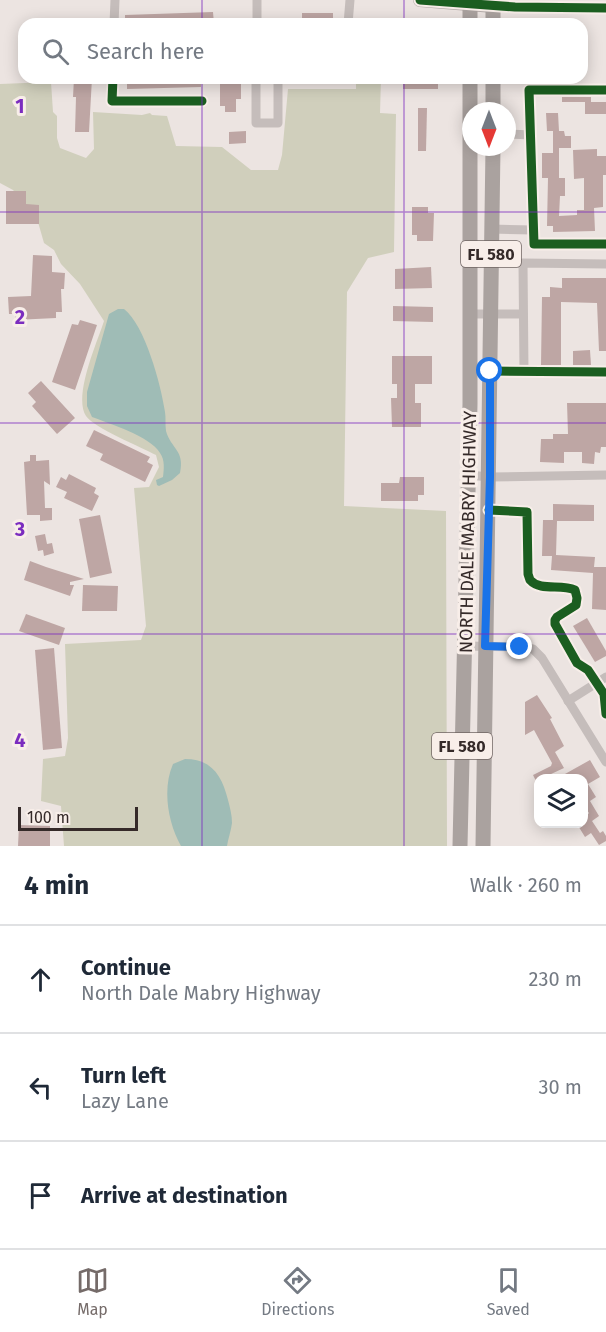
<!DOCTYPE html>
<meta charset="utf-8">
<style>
body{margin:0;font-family:"Fira Sans",sans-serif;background:#f6f6f7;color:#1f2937}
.controls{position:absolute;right:18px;bottom:18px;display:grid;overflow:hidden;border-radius:12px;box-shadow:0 3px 15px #0003}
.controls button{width:54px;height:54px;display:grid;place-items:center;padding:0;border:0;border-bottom:2px solid #e0e1e3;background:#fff;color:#1f2937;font:30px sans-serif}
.compass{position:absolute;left:462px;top:102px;width:54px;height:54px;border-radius:50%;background:#fff;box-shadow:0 3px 15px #0003;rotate:180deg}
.scale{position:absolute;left:18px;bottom:15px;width:120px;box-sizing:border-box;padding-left:6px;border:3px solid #352a29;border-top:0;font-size:16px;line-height:21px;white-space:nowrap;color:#352a29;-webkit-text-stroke:4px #f8eee9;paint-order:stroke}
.stop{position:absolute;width:18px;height:18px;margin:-14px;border:4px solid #1a73e8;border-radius:50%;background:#fff}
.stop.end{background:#1a73e8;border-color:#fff;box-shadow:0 2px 6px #0008}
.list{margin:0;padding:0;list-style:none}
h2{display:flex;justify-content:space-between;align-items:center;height:78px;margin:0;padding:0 24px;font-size:26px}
h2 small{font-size:20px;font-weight:400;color:#747a83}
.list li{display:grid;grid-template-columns:39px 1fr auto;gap:18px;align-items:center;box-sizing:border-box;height:108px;padding:0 24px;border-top:2px solid #e0e1e3}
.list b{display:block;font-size:22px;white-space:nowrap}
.list p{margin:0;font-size:20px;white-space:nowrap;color:#747a83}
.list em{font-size:20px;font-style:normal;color:#747a83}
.icon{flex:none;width:33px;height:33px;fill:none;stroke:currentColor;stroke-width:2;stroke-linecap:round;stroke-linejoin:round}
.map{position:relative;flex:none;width:606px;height:846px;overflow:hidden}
.search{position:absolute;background:#fff;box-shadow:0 3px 15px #0003;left:18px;right:18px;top:18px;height:66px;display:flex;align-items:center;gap:15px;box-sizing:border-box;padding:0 21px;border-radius:18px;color:#747a83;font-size:22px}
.sheet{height:402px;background:#fff}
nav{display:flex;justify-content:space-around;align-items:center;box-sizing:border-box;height:84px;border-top:2px solid #e0e1e3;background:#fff;font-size:16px;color:#747a83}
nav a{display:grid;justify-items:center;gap:3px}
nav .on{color:#756b69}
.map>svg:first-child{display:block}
</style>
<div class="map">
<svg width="606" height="846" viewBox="0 0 606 846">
<rect width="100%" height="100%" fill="#ece4e1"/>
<path fill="#d0cfbc" d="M356 78H381L380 113 396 114 394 252 368 258 347 292 344 506 446 511 447 846H64L61 806 41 801 43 759 65 756 68 738 65 644 141 640 146 626 134 488 149 487 159 467 156 455C141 447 94 428 86 416 73 396 97 343 104 321L80 284 61 264 54 250 44 243 36 215 13 190 0 183V84L51 82 53 112 57 116V138L60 148 86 158 94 149 93 112 142 115 150 113 152 115 167 116 176 146 222 147 251 170H278L282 155 288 89H356Z"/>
<g fill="#9fbcb6">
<path d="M118 309H124C145 325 161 385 165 412 166 418 165 424 166 431 171 449 185 450 180 473L172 480 159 486 157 485 156 480 163 477C164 469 165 460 160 453 150 436 110 424 92 417L87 406V392L109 314Z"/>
<path d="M185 759C212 759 222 776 228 800 230 808 232 815 232 823 231 831 228 839 227 846H181C168 823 162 789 173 764Z"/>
</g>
<g fill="#bea6a4">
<path d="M213 12 214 24H125V15Z"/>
<rect x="302" y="13" width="31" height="11"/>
<path d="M74 78H92L89 132H75L76 97H73Z"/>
<path d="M127 78H201V87L127 89Z"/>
<path d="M220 78H241V99H236V112H225V106H220Z"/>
<rect x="403" y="78" width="35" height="11"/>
<path d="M562 97H591V102H606V114H585V102H562Z"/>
<path d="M418 108H427L426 151H418Z"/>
<path d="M546 113H558L559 131H564L565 136H571V148H559V178H565V196H560L559 216 577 215V210H584V178L574 179 573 150 597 149V156H606V175H603V207L594 208 595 231 553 232V226H547L548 178H542V153H553V131H547Z"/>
<path d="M246 131V143L229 144V132Z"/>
<path d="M6 191H26V204L39 205V224H6Z"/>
<path d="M412 207H428V213H434L433 241H417V235H412Z"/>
<path d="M33 255 52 256V272L65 273 64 289H61L62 312H56V318L15 320V314H9L8 297 31 296Z"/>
<path d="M431 267 432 288 395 289V269Z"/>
<path d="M562 278H606V351H599L597 303 561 302V365H541L542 297H550V287L562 288Z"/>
<path d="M393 306 433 307V322L393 321Z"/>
<path d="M80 320 97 325 75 390 52 382 72 324 78 325Z"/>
<path d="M590 350 591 365H573V351Z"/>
<path d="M392 356H432V384H415V403H421V427H392L391 398H397V384H392Z"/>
<path d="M41 381 75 418 57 434 32 406 36 402 28 393Z"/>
<path d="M567 403H606V447H601L600 453 595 452 594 464 582 463V452H564V463L540 462 541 439H553V434H568Z"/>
<path d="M94 430 150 457 147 462 153 465 145 482 100 460 103 454 86 446Z"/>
<path d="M30 455H36V461L49 460 50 485 44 481 45 508H52V520L40 521V515H27L24 462 30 461Z"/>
<path d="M69 474 96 488 94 493 99 496 92 511 64 498 67 492 56 487 61 477 66 480Z"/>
<path d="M400 477H424V495H418V501H381V483H399Z"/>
<path d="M553 504 594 505V521H557L556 555 595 557 594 567H606V610L592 609 593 573 551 570 552 556H542L543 520H553Z"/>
<path d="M100 515 112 573 90 578 79 519Z"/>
<path d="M45 534 47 544 52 543 54 553 44 556 43 550 38 551 35 536Z"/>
<path d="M30 561 46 567 84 579 70 582V585H74L70 596 24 580Z"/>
<path d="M83 585 118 586 117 611H82Z"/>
<path d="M26 614 65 628 59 645 19 631Z"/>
<path d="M587 618 606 651V656L595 662 573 626Z"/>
<path d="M54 648 62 748 43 750 35 650Z"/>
<path d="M537 695 552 718 550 719 564 746 555 752 564 768 536 781 533 775 551 766 552 763 534 730 525 735V702Z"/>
<path d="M590 760 600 777 588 784 596 797 590 801 599 816 592 821 600 833 603 831 606 836V841L599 845 591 833 585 837 577 824H584V819L589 813 584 806V778H568L565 774Z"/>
<path d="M19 825 50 826V846H18Z"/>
</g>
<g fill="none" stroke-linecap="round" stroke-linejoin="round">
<g stroke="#c5bdbb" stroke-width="9">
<path d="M493 6 606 8"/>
<path d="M114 24 115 0"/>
<path d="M257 24V0"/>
<path d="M348 24 350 0"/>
<path d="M113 78 112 101H202"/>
<path d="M256 78V123H278V78"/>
<path d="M606 90H529L534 244H606"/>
<path d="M507 134 532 135"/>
<path d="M491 229 533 230"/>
<path d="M470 314H523"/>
<path d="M490 371 606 372"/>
<path d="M524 372 523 263 606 264"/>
<path d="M468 475 490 477 606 475"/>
<path d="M489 510 527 512 528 574 530 580C541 592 561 583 575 590L577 598 576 605 557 617 555 620V624L577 663 588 670 604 694 606 714"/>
<path d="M464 646 520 647 533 649 542 658 606 762"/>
<path d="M568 701 606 677"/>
</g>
<path stroke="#b6adab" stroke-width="14" d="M420 0 493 6"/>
<g stroke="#aaa29f" stroke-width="15">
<path d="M470 24V0"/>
<path d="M493 24V0"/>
<path d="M493 111V78"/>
<path d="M460 846 470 404V78"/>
<path d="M483 846 493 147"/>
</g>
<defs>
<g id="cycleway">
<path d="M420 0 515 7 606 8"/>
<path d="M113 78 112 101H202"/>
<path d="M606 90H529L534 244H606"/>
<path d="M490 371 606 372"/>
<path d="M489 510 527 512 528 574 530 580C541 592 561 583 575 590L577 598 576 605 557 617 555 620V624L577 663 588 670 604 694 606 714"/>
</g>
</defs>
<use href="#cycleway" stroke="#f8eee9" stroke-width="13"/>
<use href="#cycleway" stroke="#1b5e20" stroke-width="9"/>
</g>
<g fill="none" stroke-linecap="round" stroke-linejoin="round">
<path stroke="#1a73e8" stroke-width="8" d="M490 371V477L485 646 520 647"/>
</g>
<path fill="none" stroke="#7b2cbf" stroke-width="1.5" stroke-opacity="0.55" d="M202 0V24M404 0V24M202 78V846M404 78V846M0 212H606M0 423H606M0 634H606"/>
<g text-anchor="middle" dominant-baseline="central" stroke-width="6" stroke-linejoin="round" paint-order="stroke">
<g fill="#f8eee9" stroke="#706563" stroke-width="1.5">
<rect x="461" y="241" width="60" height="26" rx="4.5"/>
<rect x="432" y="733" width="60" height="26" rx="4.5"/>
</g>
<g font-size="16" font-weight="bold" fill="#352a29">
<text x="491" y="254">FL 580</text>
<text x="462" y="746">FL 580</text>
</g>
<g font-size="18" fill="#352a29" stroke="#f8eee9">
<text transform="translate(468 532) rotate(-89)">NORTH DALE MABRY HIGHWAY</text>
</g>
</g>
<g font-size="20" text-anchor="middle" font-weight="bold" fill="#7b2cbf" stroke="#f8eee9" stroke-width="6" stroke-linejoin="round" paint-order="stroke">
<text x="20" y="113">1</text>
<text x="20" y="324">2</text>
<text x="20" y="536">3</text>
<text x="20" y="747">4</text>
</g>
</svg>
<div class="controls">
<button><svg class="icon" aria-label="layers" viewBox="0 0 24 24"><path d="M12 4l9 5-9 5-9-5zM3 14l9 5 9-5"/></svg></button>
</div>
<svg class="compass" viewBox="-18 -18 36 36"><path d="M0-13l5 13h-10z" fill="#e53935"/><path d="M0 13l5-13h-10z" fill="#747a83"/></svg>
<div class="scale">100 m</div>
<div class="stop" style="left:490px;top:371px"></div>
<div class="stop end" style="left:520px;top:647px"></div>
<div class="search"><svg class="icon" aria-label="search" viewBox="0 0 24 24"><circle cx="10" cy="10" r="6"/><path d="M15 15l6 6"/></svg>Search here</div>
</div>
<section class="sheet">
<h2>4 min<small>Walk · 260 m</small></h2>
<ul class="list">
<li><svg class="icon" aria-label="ahead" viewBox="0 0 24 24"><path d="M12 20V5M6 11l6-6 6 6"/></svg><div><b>Continue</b><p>North Dale Mabry Highway</p></div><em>230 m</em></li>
<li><svg class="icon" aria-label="left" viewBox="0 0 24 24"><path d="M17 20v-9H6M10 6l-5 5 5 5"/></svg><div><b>Turn left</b><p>Lazy Lane</p></div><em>30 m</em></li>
<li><svg class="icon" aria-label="arrive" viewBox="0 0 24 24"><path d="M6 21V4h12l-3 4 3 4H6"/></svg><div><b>Arrive at destination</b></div></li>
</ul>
</section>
<nav>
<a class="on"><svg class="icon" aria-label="map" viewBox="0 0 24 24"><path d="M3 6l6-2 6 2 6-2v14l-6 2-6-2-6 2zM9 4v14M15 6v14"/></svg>Map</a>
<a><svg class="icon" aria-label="directions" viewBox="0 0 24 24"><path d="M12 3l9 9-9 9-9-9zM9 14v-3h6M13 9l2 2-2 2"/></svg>Directions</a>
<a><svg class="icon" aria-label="saved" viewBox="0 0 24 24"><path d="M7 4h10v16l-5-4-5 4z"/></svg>Saved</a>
</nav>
